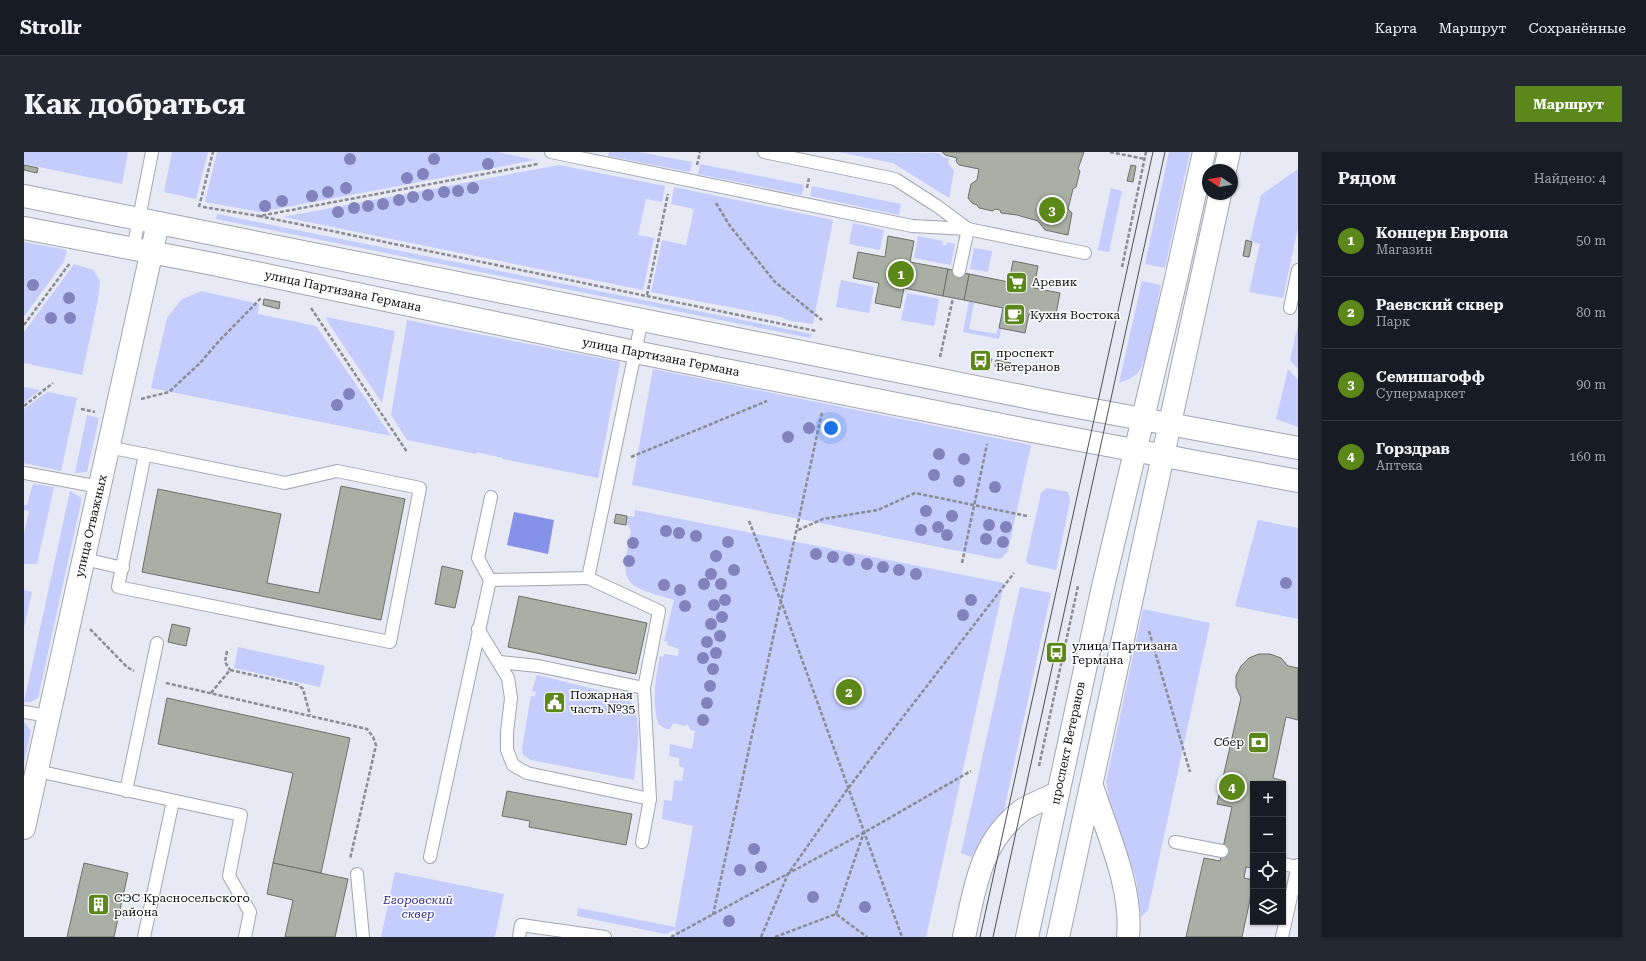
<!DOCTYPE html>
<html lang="ru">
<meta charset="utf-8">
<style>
body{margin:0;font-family:"Roboto Serif",serif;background:#242831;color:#f1f3f6}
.controls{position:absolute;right:12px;bottom:12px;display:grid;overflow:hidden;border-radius:0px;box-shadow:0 1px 3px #0004}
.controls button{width:36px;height:36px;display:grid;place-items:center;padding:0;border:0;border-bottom:1px solid #363941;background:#171b24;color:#f1f3f6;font:20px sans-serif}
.compass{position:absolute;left:1178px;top:12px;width:36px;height:36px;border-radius:50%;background:#171b24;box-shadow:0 1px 3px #0004;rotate:282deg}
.you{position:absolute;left:807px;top:276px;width:14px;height:14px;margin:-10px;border:3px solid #fff;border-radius:50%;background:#1a73e8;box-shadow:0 0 0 6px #1a73e833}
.badge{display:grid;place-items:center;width:26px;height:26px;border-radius:50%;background:#5b8819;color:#fff;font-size:13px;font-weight:700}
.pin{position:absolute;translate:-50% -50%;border:2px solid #fff;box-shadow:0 1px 4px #0006}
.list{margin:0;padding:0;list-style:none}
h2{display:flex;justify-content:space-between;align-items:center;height:52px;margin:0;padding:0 16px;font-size:17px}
h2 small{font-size:13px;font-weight:400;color:#9ea1a6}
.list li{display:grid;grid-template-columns:26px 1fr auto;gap:12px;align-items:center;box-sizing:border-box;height:72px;padding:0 16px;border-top:1px solid #363941}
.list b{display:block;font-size:15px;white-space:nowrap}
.list p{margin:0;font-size:13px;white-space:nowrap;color:#9ea1a6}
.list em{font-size:13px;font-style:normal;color:#9ea1a6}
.icon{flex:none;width:22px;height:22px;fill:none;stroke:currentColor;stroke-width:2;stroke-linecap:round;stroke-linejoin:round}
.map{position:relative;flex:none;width:1274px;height:785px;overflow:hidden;border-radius:0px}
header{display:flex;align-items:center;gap:24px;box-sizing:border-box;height:56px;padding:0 20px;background:#171b24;border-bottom:1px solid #363941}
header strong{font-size:19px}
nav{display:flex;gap:22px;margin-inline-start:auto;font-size:14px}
.intro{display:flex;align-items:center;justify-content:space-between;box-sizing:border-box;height:96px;padding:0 24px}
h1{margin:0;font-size:28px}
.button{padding:10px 18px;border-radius:0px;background:#5b8819;color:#fff;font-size:14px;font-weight:700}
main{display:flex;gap:24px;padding:0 24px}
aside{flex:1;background:#171b24;border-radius:0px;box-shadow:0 1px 3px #0004}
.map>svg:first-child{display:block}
</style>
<header>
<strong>Strollr</strong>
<nav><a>Карта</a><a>Маршрут</a><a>Сохранённые</a></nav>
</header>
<div class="intro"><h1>Как добраться</h1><a class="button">Маршрут</a></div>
<main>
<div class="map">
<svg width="1274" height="785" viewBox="0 0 1274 785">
<rect width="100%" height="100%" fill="#e7e9f5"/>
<g fill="#c4cdfc">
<path d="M0 0H104L98 32 0 12Z"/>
<path d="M148 0H184L172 47 140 40Z"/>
<path d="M193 0H473L512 8 236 60 181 50Z"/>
<path d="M585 0H615L668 10 666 20 584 4Z"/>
<path d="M815 0 916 1 919 5 925 6 924 11 930 19 925 46 869 11Z"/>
<path d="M1145 0H1166L1141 116 1121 112Z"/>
<path d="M676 12 780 33 778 43 674 22Z"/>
<path d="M535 13 641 34 638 50 622 47 614 83 630 86 619 138 259 65Z"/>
<path d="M1274 17V76L1259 146 1225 140 1236 92 1226 89 1237 43Z"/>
<path d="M788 34 877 52 875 63 786 44Z"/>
<path d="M650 35 809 68 789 172C776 169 769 172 757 165L627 140 638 88 662 93 670 57 647 52Z"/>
<path d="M1087 36 1098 39 1085 100 1074 98Z"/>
<path d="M193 62 788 182 786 186 192 67Z"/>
<path d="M829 71 860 78 856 98 825 92Z"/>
<path d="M894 84 919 89 918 93H922L923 90 931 92 927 113 890 106Z"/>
<path d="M0 90 43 98 40 109 0 165Z"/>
<path d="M950 96 968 99 964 120 946 117Z"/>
<path d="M50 112 69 118 76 129 74 147 58 223 0 211V180Z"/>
<path d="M817 128 850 135 845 161 812 155Z"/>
<path d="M1118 129 1137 133C1133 151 1125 205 1116 218 1111 225 1103 228 1095 231Z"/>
<path d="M177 139 235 152 234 162 292 174 367 284 127 236 143 166 157 148Z"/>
<path d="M883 141 915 147 910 174 877 168Z"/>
<path d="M945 149 950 151 945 177 972 182 974 176 977 177 975 187 939 180Z"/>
<path d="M302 165 371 179 358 251 305 172Z"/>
<path d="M383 168 596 210 574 326 479 307V306L453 300 452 302 383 288 367 263Z"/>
<path d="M1274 173V217L1266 208Z"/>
<path d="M629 217 1007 293 984 399 978 406 974 407 608 333Z"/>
<path d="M1264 217 1274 228V275L1252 267Z"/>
<path d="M0 235 16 238 0 251Z"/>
<path d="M23 240 53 246 37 319 0 311V257Z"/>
<path d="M63 263 75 266 63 320 51 321Z"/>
<path d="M9 332 30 335 13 412H0V382L5 359 0 358V353H3Z"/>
<path d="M1023 336 1044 340 1046 349 1032 418 1004 412 1002 409 1017 341Z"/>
<path d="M46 339 58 346 14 546 7 550H0Z"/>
<path d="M611 358 980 431 902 785H652L651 778 641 782 553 764 554 756 651 775 669 674 638 667 640 648 648 649 650 628 658 629 660 616 655 614V606L645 604 646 592 668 597 671 579 667 578 663 572 660 574 649 571 646 577H642L634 572C628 548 631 528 636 504L640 505V502L654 504 655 497 643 493 644 490 640 489 650 448C599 433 595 433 607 379L602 370 603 364 610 365Z"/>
<path d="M1234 368 1274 376V467L1211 454Z"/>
<path d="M996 435 1027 441 979 663 964 679 947 705 937 701Z"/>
<path d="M0 438 8 440 0 475Z"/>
<path d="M1119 457 1186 471 1124 758 1117 765 1112 727 1085 646 1082 630Z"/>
<path d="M214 495 301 514 296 535 210 516Z"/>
<path d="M513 523 603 545C621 564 612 604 610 628L507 608 499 603 498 596 507 544 511 545 512 540 508 539Z"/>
<path d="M0 570 7 579 0 610Z"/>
<path d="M371 720 480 742 471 785H357Z"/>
</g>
<path fill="#8692e7" d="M490 360 530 368 524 402 483 393Z"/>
<g fill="#aaafa5" stroke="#6c7168">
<path d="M918 0H1060L1054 17 1056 19 1052 35 1049 37 1044 57 1048 61 1044 83 1021 78 1014 69 993 63 977 61 976 58 971 57 969 59 955 56 953 53 948 51 944 46 947 32 953 28 955 17 935 13 932 9 933 6 921 3Z"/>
<path d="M0 13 14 16 13 21 0 18Z"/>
<path d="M1107 13 1112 14 1109 30 1103 29Z"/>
<path d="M864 84 890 89 886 110 924 117 919 144 880 136 876 156 851 151 855 131 829 126 834 100 861 105Z"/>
<path d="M1222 88 1228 90 1225 105 1219 104Z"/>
<path d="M989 109 1014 114 1010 136 1036 141 1031 167 1005 162 1001 181 975 176 979 156 940 148 945 122 985 130Z"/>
<path d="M924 117 945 122 940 148 919 144Z"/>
<path d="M240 147 256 150 255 157 239 153Z"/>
<path d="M952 203 968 207 966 213 950 210Z"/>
<path d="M972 208 987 211 986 217 971 214Z"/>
<path d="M317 334 381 347 357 468 118 420 134 337 257 362 243 431 295 441Z"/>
<path d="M592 362 603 364 602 373 590 371Z"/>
<path d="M418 414 439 419 431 456 411 452Z"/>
<path d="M495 444 623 471 612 522 484 495Z"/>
<path d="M148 472 166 476 162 494 144 490Z"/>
<path d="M1235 502H1246L1257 506 1264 514 1274 516V568L1262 565 1249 626 1261 629 1259 638V632H1229V716L1222 715 1220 726 1229 728V734L1218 785H1162L1180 706 1196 709 1208 655 1193 652 1217 546 1212 535V524L1217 514 1225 506Z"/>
<path d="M143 546 326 586 297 721 249 711 269 621 134 592Z"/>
<path d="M483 639 608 662 602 693 505 675 506 669 478 664Z"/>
<path d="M60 711 104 721 90 785H43Z"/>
<path d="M249 711 324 727 311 785H261L269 748 243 742Z"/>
</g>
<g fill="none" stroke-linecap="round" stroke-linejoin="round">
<defs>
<g id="service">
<path d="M527 0 888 74 944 77 1061 101"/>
<path d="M740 0 871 27 913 54 944 77"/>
<path d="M109 97 128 0"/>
<path d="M935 119 944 77"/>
<path d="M1266 156 1274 118"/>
<path d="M84 295 261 331 313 319 396 336 366 490 94 435 121 302"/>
<path d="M0 321 76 335"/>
<path d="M60 407 99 416"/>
<path d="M564 426 635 459 620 536 626 647 618 690"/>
<path d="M466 428 454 406 467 345"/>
<path d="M454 477 484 526 487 546 483 580V598L489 613 503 621 626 647"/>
<path d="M476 510 514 514 620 536"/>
<path d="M0 560 25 564"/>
<path d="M13 619 217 663 205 724 226 760 221 785"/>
<path d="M102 639 133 491"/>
<path d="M1151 690 1198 699"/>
<path d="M406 705 466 428 564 426 618 167"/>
<path d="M1259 712 1274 715"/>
<path d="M333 722 339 785"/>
<path d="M120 785 149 649"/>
<path d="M495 785 497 773 581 785"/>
<path d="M1258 785 1274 713"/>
</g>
<g id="minor">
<path d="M1068 634C1083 681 1109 735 1104 785"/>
<path d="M0 676 134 71"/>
<path d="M940 785C951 737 955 692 997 659 1007 652 1022 647 1033 641"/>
</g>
<g id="secondary">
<path d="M1201 18 1205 0"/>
<path d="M0 44 1032 251 1274 296"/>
<path d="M0 76 184 111 611 200 1003 278 1274 329"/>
<path d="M1003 785 1078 439 1152 127 1180 0"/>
<path d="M1034 785 1196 42"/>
</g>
</defs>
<use href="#service" stroke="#a3a5b0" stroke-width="14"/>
<use href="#minor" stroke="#a3a5b0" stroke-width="24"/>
<use href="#secondary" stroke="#a3a5b0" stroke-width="24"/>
<g stroke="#8a8c94" stroke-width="2.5" stroke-dasharray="4 2" stroke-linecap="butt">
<path d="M1086 0 1121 7"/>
<path d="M673 13 676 0"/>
<path d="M783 36 785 26"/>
<path d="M692 51 706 74 751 130 798 168"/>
<path d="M175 55 189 0"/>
<path d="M179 55 235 64 514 12"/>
<path d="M235 64 792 179"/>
<path d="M1098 115 1122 0"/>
<path d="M623 143 644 42"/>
<path d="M287 156 383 300"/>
<path d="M0 173 46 111"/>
<path d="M916 205 929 146"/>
<path d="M117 247 145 240 176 211 195 189 238 145"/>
<path d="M0 254 29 231"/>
<path d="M57 257 71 260"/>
<path d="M607 305 743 249"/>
<path d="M725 369 758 452 878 785"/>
<path d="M774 378 799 367 854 358 891 341 1003 364"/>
<path d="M938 411 963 292"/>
<path d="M66 477 103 515 110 519"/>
<path d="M1125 479 1166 620"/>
<path d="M203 499 201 510 206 518"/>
<path d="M142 531 343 577 349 585 352 593 326 707"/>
<path d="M187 541 206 518 274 533 279 537 286 563"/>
<path d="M1015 614 1054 434"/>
<path d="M812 762 840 680"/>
<path d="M689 763 798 260"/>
<path d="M647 785 841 680 947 619"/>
<path d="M737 785 764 722 825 635 990 421"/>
<path d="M751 785 812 762 843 785"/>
</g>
<use href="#service" stroke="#fff" stroke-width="12"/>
<use href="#minor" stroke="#fff" stroke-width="22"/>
<use href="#secondary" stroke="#fff" stroke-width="22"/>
<g stroke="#4f5056" stroke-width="1">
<path d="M956 785 1129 0"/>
<path d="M969 785 1141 0"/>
</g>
</g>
<g fill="#8282bd">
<circle cx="326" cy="7" r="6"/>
<circle cx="410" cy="7" r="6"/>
<circle cx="464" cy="12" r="6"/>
<circle cx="399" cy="22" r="6"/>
<circle cx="383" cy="26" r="6"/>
<circle cx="322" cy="36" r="6"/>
<circle cx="449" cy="36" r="6"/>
<circle cx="434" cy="39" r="6"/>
<circle cx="304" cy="40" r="6"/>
<circle cx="420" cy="40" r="6"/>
<circle cx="404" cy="43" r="6"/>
<circle cx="288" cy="44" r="6"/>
<circle cx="389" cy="45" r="6"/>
<circle cx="375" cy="48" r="6"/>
<circle cx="258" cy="49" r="6"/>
<circle cx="359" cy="52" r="6"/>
<circle cx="241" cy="54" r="6"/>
<circle cx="344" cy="54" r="6"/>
<circle cx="330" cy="56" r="6"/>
<circle cx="314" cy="60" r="6"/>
<circle cx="9" cy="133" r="6"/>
<circle cx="45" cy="146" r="6"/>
<circle cx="27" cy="166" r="6"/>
<circle cx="46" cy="166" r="6"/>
<circle cx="325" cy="242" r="6"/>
<circle cx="313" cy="253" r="6"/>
<circle cx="785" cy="276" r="6"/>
<circle cx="764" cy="285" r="6"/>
<circle cx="915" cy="302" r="6"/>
<circle cx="940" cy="307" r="6"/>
<circle cx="910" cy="323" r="6"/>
<circle cx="935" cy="329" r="6"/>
<circle cx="971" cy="335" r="6"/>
<circle cx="902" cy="359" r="6"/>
<circle cx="928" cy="364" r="6"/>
<circle cx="965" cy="373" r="6"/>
<circle cx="914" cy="375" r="6"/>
<circle cx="982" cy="375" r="6"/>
<circle cx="897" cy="378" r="6"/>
<circle cx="642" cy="379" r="6"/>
<circle cx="655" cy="381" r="6"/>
<circle cx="923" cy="383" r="6"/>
<circle cx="672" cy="384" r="6"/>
<circle cx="962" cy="387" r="6"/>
<circle cx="704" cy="390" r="6"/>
<circle cx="979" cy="390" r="6"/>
<circle cx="609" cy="391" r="6"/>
<circle cx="792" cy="402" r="6"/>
<circle cx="692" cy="404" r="6"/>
<circle cx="809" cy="405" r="6"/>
<circle cx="825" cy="408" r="6"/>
<circle cx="605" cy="409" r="6"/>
<circle cx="843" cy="412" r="6"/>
<circle cx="859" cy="415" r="6"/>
<circle cx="710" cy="418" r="6"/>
<circle cx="875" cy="418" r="6"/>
<circle cx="687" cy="422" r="6"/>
<circle cx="892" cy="422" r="6"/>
<circle cx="1262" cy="431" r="6"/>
<circle cx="680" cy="432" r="6"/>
<circle cx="697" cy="432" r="6"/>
<circle cx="640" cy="433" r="6"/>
<circle cx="656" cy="438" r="6"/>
<circle cx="701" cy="448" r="6"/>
<circle cx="947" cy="448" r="6"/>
<circle cx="690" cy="453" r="6"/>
<circle cx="661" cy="454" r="6"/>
<circle cx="939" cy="463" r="6"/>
<circle cx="698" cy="465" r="6"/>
<circle cx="687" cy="472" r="6"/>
<circle cx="696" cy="484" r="6"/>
<circle cx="683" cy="490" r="6"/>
<circle cx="692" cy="501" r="6"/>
<circle cx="679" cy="506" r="6"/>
<circle cx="689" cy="517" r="6"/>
<circle cx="686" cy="534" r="6"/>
<circle cx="683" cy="551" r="6"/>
<circle cx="679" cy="568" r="6"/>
<circle cx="730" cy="697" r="6"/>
<circle cx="737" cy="715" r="6"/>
<circle cx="716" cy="718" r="6"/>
<circle cx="789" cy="745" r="6"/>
<circle cx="841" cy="755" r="6"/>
<circle cx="705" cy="769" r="6"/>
</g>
<defs>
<symbol id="supermarket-square" viewBox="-11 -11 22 22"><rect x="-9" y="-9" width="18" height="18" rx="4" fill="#5b8819" stroke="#fff"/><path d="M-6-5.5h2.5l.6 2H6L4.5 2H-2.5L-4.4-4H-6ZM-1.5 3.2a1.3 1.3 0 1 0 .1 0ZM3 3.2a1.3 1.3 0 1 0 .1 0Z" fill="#fff"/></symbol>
<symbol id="cafe-square" viewBox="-11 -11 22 22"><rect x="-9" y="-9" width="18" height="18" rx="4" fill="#5b8819" stroke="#fff"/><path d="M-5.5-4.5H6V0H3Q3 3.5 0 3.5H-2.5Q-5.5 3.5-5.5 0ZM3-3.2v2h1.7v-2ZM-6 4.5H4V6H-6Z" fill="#fff"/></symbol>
<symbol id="bus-square" viewBox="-11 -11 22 22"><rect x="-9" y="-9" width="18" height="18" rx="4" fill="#5b8819" stroke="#fff"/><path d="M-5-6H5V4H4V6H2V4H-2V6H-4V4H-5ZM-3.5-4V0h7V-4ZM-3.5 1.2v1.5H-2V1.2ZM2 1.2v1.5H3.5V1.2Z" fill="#fff"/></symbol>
<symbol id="civic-square" viewBox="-11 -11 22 22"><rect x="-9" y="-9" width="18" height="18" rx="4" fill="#5b8819" stroke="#fff"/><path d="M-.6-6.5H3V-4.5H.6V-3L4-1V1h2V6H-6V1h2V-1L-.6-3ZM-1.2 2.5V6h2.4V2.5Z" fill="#fff"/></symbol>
<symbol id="bank-square" viewBox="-11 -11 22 22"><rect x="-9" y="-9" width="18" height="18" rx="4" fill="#5b8819" stroke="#fff"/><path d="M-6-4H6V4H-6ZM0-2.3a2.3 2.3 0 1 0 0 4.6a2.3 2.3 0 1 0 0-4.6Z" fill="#fff"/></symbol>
<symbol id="building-square" viewBox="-11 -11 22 22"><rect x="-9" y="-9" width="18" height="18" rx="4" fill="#5b8819" stroke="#fff"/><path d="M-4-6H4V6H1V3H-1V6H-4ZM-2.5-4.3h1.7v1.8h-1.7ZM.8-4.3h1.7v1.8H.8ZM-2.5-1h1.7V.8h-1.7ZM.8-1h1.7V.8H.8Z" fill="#fff"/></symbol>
</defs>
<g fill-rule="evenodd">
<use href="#supermarket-square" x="980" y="118" width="25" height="25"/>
<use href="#cafe-square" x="978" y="150" width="25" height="25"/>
<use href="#bus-square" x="944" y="196" width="25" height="25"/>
<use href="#bus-square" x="1020" y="488" width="25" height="25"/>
<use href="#civic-square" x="518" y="538" width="25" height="25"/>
<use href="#bank-square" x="1222" y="578" width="25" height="25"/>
<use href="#building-square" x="62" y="740" width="25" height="25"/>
</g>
<g text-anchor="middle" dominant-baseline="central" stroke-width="3" stroke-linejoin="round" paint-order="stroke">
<g font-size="12" fill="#0b0c10" stroke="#fff" text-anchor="start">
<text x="1008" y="130">Аревик</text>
<text x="1006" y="163">Кухня Востока</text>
<text x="972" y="201">проспект<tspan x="972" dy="14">Ветеранов</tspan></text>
<text x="1048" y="494">улица Партизана<tspan x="1048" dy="14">Германа</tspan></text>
<text x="546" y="543">Пожарная<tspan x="546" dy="14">часть №35</tspan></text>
<text x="1220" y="590" text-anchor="end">Сбер</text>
<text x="90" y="746">СЭС Красносельского<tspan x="90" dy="14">района</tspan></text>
</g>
<g font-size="12" fill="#0b0c10" stroke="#fff">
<text transform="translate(319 139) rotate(12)">улица Партизана Германа</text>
<text transform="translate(637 205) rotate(11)">улица Партизана Германа</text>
<text transform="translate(67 374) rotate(-77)">улица Отважных</text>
<text transform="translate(1044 591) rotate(-78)">проспект Ветеранов</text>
</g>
<g font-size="12" font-style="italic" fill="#302d8f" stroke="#fff">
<text x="394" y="748">Егоровский<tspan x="394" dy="14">сквер</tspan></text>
</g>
</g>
</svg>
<div class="controls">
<button>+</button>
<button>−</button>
<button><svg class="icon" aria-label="locate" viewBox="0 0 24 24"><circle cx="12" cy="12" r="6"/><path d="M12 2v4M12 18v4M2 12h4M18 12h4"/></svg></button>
<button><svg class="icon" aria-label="layers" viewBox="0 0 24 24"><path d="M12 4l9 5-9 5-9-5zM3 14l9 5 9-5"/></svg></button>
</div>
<svg class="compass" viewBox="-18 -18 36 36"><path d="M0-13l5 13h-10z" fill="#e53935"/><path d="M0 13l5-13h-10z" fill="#9ea1a6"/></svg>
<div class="you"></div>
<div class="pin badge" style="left:877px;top:122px">1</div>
<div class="pin badge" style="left:825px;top:540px">2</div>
<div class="pin badge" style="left:1028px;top:58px">3</div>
<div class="pin badge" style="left:1208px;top:635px">4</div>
</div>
<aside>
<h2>Рядом<small>Найдено: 4</small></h2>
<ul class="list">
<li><span class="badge">1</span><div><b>Концерн Европа</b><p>Магазин</p></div><em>50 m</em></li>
<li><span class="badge">2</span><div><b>Раевский сквер</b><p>Парк</p></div><em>80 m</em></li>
<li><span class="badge">3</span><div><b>Семишагофф</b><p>Супермаркет</p></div><em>90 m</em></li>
<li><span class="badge">4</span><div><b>Горздрав</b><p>Аптека</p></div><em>160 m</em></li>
</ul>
</aside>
</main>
